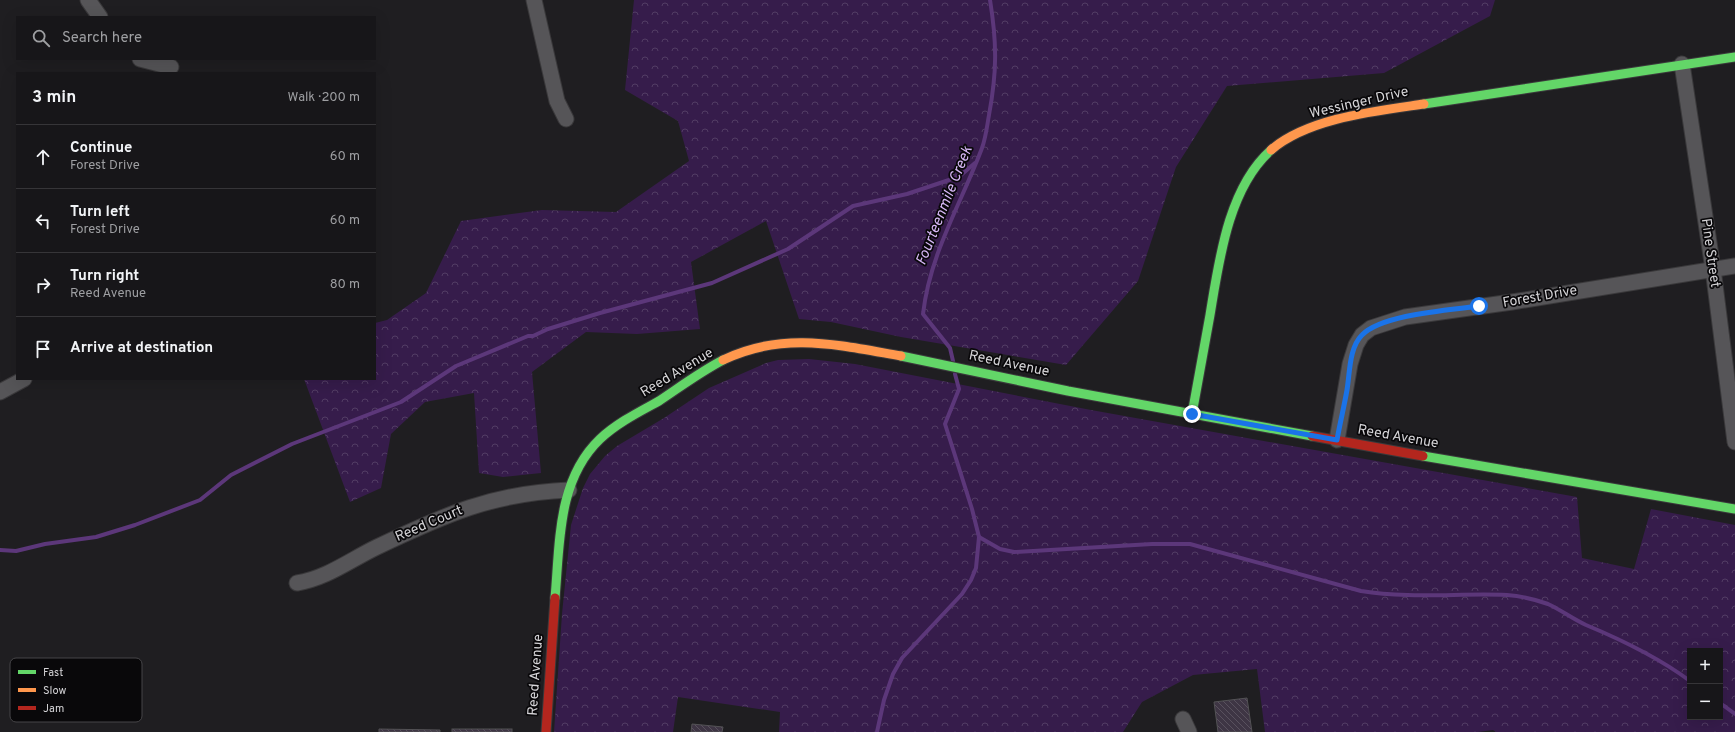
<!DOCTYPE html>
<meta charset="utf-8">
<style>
body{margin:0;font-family:Overpass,sans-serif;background:#201f22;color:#f1f3f6}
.controls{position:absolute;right:12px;bottom:12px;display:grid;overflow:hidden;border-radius:0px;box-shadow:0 4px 16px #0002}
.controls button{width:36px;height:36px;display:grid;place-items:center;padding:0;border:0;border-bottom:1px solid #363538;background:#171619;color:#f1f3f6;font:20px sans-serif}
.stop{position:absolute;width:12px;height:12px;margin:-9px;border:3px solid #1a73e8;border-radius:50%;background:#fff}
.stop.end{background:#1a73e8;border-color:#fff;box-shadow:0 1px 4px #0008}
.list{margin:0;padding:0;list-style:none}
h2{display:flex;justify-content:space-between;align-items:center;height:52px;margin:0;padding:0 16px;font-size:17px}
h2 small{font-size:13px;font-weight:400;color:#9e9fa2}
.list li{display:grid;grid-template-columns:26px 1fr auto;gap:12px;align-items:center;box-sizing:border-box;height:64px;padding:0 16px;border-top:1px solid #363538}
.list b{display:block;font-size:15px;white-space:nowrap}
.list p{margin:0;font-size:13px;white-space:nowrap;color:#9e9fa2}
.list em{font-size:13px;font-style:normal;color:#9e9fa2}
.icon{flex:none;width:22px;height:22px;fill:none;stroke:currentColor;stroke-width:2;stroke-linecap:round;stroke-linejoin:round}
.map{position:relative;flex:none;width:1735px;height:732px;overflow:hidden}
.search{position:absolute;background:#171619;box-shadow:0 4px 16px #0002;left:16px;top:16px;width:360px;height:44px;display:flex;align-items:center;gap:10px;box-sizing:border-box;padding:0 14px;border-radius:0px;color:#9e9fa2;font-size:15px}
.panel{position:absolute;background:#171619;box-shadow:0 4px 16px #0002;left:16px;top:72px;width:360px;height:308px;border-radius:0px}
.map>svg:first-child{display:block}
</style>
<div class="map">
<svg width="1735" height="732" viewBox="0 0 1735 732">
<defs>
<pattern id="forest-crowns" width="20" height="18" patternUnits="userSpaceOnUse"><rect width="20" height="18" fill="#361c4b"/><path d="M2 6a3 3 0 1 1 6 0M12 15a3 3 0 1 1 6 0" fill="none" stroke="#523c64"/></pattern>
<pattern id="building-back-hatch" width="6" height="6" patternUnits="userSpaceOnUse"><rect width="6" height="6" fill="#3e3544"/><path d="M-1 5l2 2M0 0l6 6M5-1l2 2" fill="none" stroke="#59515e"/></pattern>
</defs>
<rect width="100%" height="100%" fill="#1f1e21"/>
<g fill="url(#forest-crowns)" fill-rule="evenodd">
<path d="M634 0H1495L1490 16 1384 73 1227 86 1176 167 1138 281 1066 365 901 337 831 322 799 319 766 221 691 262 700 329 637 334 586 332 532 372 541 473 503 477 479 473 474 393 425 402 391 434 381 488 350 502 304 379H375V323L387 320 426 293 461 221 542 210 616 212 689 161 678 121 625 90Z"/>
<path d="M809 359 855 364 1091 410 1577 497 1582 558 1634 569 1651 509 1735 525V732H1496L1493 730 1478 732H1265L1257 669 1193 675 1142 702 1123 732H779L780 712 678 697 673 732H554L562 614 571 525 583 488 590 474 605 456 617 446 664 418 709 388 766 363 778 360ZM1690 651H1720V717H1690Z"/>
</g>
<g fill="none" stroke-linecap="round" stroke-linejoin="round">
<g stroke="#5c377a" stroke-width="4">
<path d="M953 361 950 348 923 314C930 253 961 204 982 148 986 137 987 126 989 115 997 72 997 43 990 0"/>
<path d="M979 537 1000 549 1014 552 1152 544H1190L1361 591C1410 599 1458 593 1507 595 1519 596 1537 600 1548 604 1561 610 1573 619 1586 625 1622 640 1658 657 1690 681"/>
<path d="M0 550 16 551 45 544 96 537 135 525 200 500 231 475 292 444 401 402 456 366 528 336H533L548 329 600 313 712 283 788 249 853 206 907 194 949 180 961 175 975 163"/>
<path d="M1720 703 1735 714"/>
<path d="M877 732 884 700 893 674 902 658 962 594 971 580 976 568 979 537 972 509 945 424 959 389 955 374"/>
</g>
</g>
<g fill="url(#building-back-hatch)" stroke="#535255">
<path d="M1247 698 1252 732H1218L1214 702Z"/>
<path d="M692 724 723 727 722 732H691Z"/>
<path d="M379 729 440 730V732H379Z"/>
<rect x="452" y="729" width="60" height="3"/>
</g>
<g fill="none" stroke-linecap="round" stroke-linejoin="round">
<defs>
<g id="street">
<path d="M88 0 100 17"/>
<path d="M534 0 557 101 566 119"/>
<path d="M140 59 171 67"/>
<path d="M1682 64 1713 269 1735 442"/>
<path d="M0 392 24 379"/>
<path d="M1337 440 1350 364 1356 345 1362 335 1371 328 1405 317 1512 302 1735 266"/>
<path d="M297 583C327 578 350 560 377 547 444 515 493 493 569 490"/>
<path d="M1183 719 1189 732"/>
</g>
<g id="fast">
<path d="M1424 104 1735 57"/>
<path d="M901 356 1068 391 1312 436"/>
<path d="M1192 414C1198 381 1204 348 1210 315 1219 261 1228 188 1271 150"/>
<path d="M1423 456 1735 509"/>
<path d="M555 598C560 543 557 480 600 439 617 423 639 412 659 401 680 387 700 372 723 360"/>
</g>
<g id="slow">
<path d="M1271 150C1308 118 1376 111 1424 104"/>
<path d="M723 360C783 331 838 345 901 356"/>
</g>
<g id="jam">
<path d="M1312 436 1423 456"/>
<path d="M546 732 555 598"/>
</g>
</defs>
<use href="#street" stroke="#3a393b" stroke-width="17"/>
<use href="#fast" stroke="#3a393b" stroke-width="11"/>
<use href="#slow" stroke="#3a393b" stroke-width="11"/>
<use href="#jam" stroke="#3a393b" stroke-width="11"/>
<use href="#street" stroke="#565558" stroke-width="15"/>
<use href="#fast" stroke="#63d668" stroke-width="9"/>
<use href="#slow" stroke="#ff974d" stroke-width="9"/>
<use href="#jam" stroke="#b3261e" stroke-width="9"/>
</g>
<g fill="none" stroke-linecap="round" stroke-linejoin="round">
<path stroke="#1a73e8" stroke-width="5" d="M1192 414 1337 440C1340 423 1344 407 1347 390 1350 372 1349 348 1362 335 1382 314 1451 310 1479 306"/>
</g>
<g text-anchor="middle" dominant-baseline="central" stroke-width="3.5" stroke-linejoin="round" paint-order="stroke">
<g font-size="14" fill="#d5d4d7" stroke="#09080a">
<text transform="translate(1359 103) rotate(-13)">Wessinger Drive</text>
<text transform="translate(1710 253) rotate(82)">Pine Street</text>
<text transform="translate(1540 297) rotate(-10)">Forest Drive</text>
<text transform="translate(1009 364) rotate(12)">Reed Avenue</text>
<text transform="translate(677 373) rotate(-31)">Reed Avenue</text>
<text transform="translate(1398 437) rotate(10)">Reed Avenue</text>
<text transform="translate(429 524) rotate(-23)">Reed Court</text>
<text transform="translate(536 675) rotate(-86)">Reed Avenue</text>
</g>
<g font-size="15" font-style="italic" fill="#d7b8f6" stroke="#09080a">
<text transform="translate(945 206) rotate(-68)">Fourteenmile Creek</text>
</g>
</g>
<rect x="10" y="658" width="132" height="64" rx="6" fill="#09080a" stroke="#464548" stroke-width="1"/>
<rect x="18" y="670" width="18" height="4" fill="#63d668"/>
<rect x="18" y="688" width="18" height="4" fill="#ff974d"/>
<rect x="18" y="706" width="18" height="4" fill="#b3261e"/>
<g font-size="11" fill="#d5d4d7">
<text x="43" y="676">Fast</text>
<text x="43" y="694">Slow</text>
<text x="43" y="712">Jam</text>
</g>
</svg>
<div class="controls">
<button>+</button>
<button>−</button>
</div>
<div class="stop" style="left:1479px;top:306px"></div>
<div class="stop end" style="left:1192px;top:414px"></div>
<div class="search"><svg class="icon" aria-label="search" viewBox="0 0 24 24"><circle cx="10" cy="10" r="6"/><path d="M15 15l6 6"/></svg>Search here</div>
<section class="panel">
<h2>3 min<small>Walk · 200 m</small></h2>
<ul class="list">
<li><svg class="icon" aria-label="ahead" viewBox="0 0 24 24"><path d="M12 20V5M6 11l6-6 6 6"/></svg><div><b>Continue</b><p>Forest Drive</p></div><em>60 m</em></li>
<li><svg class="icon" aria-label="left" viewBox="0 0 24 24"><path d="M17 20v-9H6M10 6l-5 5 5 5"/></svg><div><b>Turn left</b><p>Forest Drive</p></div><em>60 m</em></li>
<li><svg class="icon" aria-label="right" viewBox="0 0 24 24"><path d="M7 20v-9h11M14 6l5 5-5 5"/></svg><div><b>Turn right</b><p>Reed Avenue</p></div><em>80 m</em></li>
<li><svg class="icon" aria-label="arrive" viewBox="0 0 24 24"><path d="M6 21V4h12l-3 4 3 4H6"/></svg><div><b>Arrive at destination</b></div></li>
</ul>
</section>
</div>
